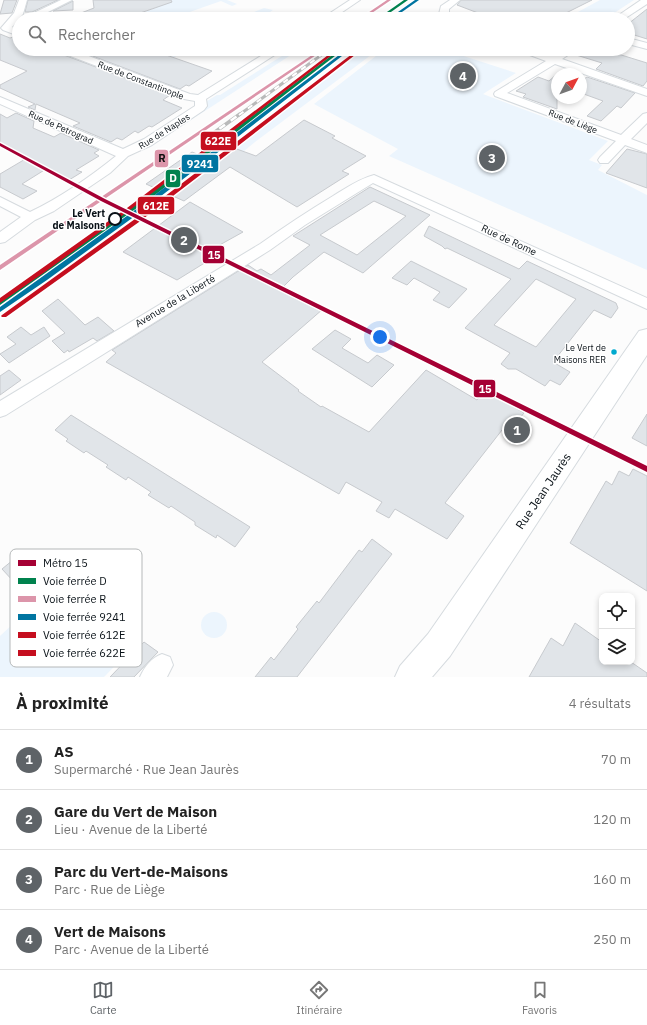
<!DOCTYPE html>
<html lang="fr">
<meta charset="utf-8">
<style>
body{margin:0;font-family:"IBM Plex Sans",sans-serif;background:#f6f6f6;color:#222}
.controls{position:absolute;right:12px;bottom:12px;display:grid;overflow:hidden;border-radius:8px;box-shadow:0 2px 6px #0003}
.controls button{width:36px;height:36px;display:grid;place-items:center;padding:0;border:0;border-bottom:1px solid #e0e0e0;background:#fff;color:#222;font:20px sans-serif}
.compass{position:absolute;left:551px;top:68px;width:36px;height:36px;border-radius:50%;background:#fff;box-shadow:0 2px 6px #0003;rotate:49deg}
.you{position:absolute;left:380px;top:337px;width:14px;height:14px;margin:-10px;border:3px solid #fff;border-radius:50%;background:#1a73e8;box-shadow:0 0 0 6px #1a73e833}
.badge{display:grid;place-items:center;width:26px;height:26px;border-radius:50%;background:#5e6367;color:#fff;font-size:13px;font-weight:700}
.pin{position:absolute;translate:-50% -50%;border:2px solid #fff;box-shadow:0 1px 4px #0006}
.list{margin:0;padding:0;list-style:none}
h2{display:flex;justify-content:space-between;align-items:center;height:52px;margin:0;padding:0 16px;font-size:17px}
h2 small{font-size:13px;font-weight:400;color:#767676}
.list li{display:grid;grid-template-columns:26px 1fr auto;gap:12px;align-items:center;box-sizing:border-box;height:60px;padding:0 16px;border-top:1px solid #e0e0e0}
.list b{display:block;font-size:15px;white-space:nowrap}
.list p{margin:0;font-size:13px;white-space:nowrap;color:#767676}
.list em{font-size:13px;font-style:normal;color:#767676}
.icon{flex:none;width:22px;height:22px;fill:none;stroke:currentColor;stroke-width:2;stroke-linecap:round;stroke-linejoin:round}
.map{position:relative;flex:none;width:647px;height:677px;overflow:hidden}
.search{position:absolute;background:#fff;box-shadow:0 2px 6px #0003;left:12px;right:12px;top:12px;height:44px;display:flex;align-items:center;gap:10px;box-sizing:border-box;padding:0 14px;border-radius:22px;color:#767676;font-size:15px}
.sheet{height:292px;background:#fff}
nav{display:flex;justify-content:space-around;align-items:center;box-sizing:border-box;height:56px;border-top:1px solid #e0e0e0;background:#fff;font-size:11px;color:#767676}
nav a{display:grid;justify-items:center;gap:2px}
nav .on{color:#5e6367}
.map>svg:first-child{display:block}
</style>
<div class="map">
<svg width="647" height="677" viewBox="0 0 647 677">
<rect width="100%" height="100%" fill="#fcfcfc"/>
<g fill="#ecf5fd">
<path d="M172 0H227L237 4 232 6 221 1 184 14 188 17 182 19H136L132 17 165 4Z"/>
<path d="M600 0H634L605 19H565Z"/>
<path d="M264 8 273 10 270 12 274 14 277 12 291 19H237Z"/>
<path d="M150 49H195L174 57Z"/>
<path d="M293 49H300L148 148 146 147 207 105V101L217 95H220Z"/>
<path d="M358 49H379L255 142 238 156 242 151 233 147 289 100Z"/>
<path d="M385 49H442L516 73 483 94 608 141 589 160 602 165 598 170 647 195V270L389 156 398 149 314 104Z"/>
<path d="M65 576 135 645 104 677H0V636Z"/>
<circle cx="214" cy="625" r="13"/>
</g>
<g fill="#e1e5e9" stroke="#c7cace" fill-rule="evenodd">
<path d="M4 0H17L12 13 0 14Z"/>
<path d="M28 0H58L32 12H25Z"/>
<path d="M93 0H171L172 2 123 19H68V18L94 8Z"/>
<path d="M461 0H592L554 19H494L457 5Z"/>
<path d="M73 1V10L53 11Z"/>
<path d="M647 9V39L628 33V24Z"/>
<path d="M0 34 10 38 16 36 19 37V49H55L56 52 170 95 163 100 182 108 152 127 149 126 138 133 135 131 122 140 117 138 111 142 73 126 80 123 36 104 35 110 28 107 35 104 0 88V85L27 71 0 60Z"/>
<path d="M74 49H149L212 71 189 86 186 85 180 89Z"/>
<path d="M578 49H602L647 63V81L643 86 596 69 602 63 573 54Z"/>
<path d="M557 74V109L523 97 526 94 516 91 538 77 549 81Z"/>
<path d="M587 77 635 93 621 108 617 106 601 121 587 116 603 101 581 93V81Z"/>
<path d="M16 113 34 121 33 128 54 137 61 133 99 150 94 153 99 156 76 170 82 172 69 180 46 169 22 184 37 191 23 199 0 187V174L27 158 0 144V114L7 118Z"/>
<path d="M304 120 335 136 332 138 366 156 342 171 349 174 297 207 230 167 184 201 146 184 192 152 217 162 234 148 256 156Z"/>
<path d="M627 149 647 154V188L606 173Z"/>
<path d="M370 187 430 215 363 273 324 252 293 277 284 286 323 309 262 362 299 390 298 391 321 407 322 406 369 432 426 370 477 400 485 390 524 413 519 419 531 425 522 441 502 430 445 503 464 516 447 539 395 509 389 518 376 511 382 502 346 482 339 494 106 362 116 353 112 350 248 265 257 271 261 269 271 275 310 245 293 236ZM374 201 406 216 357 255 320 235Z"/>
<path d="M190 202 243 232 216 247 224 251 177 280 123 252Z"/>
<path d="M429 226 519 269 527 261 616 303 618 308 611 318 594 310 553 362 570 372 560 385 550 380 545 386 516 369H508L501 364 510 353 465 328 511 279 447 248 445 249 442 246 424 236ZM536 279 576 299 536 347 494 325Z"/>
<path d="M411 261 467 289 449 308 433 300 440 292 414 278 407 285 392 278Z"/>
<path d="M58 299 85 325 98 317 114 331 97 341 93 338 69 352 68 350 64 353 52 341 65 333 42 311Z"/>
<path d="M21 327 31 335 44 327 50 336 9 363 0 354 16 344 7 337Z"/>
<path d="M335 330 351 339 342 348 368 363 377 355 394 365 372 387 312 349Z"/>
<path d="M9 370 21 380 0 395V376Z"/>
<path d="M647 414V446L632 438Z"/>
<path d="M71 415 250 527 235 547 217 535 216 538 195 525V522L171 506 169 508 148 495 151 492 128 477 126 480 106 467 108 465 86 451 84 453 66 441 68 439 55 430Z"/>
<path d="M633 469 647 476V591L570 543 606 481 612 485 619 471 629 476Z"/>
<path d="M372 539 392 554 297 677H255L271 657 274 660 298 629 296 627 317 601 319 603 359 550 362 552Z"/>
<path d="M24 551 65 582 37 607 2 569Z"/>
<path d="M575 623 602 642V662H631L647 673V677H529L551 638 563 646Z"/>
<path d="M144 642 158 652 134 677H110Z"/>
</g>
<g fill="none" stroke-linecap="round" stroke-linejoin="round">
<defs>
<g id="minor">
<path d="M19 0H27L23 14 12 27 19 30V36L3 30 1 28 14 13Z"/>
<path d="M61 0H72L34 19H21Z"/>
<path d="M350 0H360L332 19H321Z"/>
<path d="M450 0H460L449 9V13L457 19H446L439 14 441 6Z"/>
<path d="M641 0H647V4L624 19H613Z"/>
<path d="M628 38 647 43V49L628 44Z"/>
<path d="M56 49H70L190 94 198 95 272 49H284L206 99 207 106 204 110 152 145 128 156 110 173 54 211 35 220 5 242 0 243V232L21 217 0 206V197L30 212C61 197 90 177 116 156L0 104V97L123 149 144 139 195 106V101L184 99 57 51Z"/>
<path d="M518 49H532L553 56 565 49H577L562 59 647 89V96L555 64 507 93 621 135 643 114 647 113V123L631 139 647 145V153L625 145 608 163H600L598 160 600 157 616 141 495 96 494 94 495 92 546 61 519 51Z"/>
<path d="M374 175 647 298V309L373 183 305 225 270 250 6 415 0 417V401L260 244C284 227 308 211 333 196 346 188 359 179 374 175Z"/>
<path d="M162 654 170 657 173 665 167 677H140C145 666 151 658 162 654Z"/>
</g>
<path id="primary" d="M647 329V355L450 656 432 677H395L400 666 428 634 639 331Z"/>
</defs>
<use href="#minor" stroke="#d6dbdf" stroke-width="2"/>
<use href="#primary" stroke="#d6dbdf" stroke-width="2"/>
<use href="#minor" fill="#fff" fill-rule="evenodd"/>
<use href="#primary" fill="#fff" fill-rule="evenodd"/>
<defs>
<path id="rail-far1" d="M239 115 324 53"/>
<path id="rail" d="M208 137 240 114"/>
</defs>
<use href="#rail-far1" stroke="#b9baba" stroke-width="3"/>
<use href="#rail" stroke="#b9baba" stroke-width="3.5"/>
<use href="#rail-far1" stroke="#fff" stroke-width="2" stroke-dasharray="5.5" stroke-linecap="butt"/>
<use href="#rail" stroke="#fff" stroke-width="2.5" stroke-dasharray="7" stroke-linecap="butt"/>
<defs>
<g id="rail-1">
<path d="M404 0H408L381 19H377Z"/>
<path d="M340 49H344L151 198 0 305V300L147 196Z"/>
</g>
<g id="rail-2">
<path d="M387 0H391L363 19H359Z"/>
<path d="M321 49H325L0 270V265Z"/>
</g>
<g id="rail-3">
<path d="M415 0H419L392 19H388Z"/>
<path d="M347 49H351L221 150 135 216 47 280 0 312V307L131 213Z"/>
</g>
<path id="rail-4" d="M352 54 355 55 225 156 139 222 6 317H2L1 316 2 315 135 219Z"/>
<path id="rail-5" d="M336 49H340L130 210 45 272 0 303V298L127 208Z"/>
</defs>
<use href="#rail-1" stroke="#fff" stroke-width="3"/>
<use href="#rail-2" stroke="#fff" stroke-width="3"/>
<use href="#rail-3" stroke="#fff" stroke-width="3"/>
<use href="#rail-4" stroke="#fff" stroke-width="3"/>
<use href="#rail-5" stroke="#fff" stroke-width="3"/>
<use href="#rail-1" fill="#00824e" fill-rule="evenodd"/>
<use href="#rail-2" fill="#dc95aa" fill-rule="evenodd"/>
<use href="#rail-3" fill="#0075a1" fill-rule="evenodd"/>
<use href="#rail-4" fill="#c50e1f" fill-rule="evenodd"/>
<use href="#rail-5" fill="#c50e1f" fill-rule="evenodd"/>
<defs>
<path id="metro-1" d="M0 143 105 199 647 466V472L101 201 0 146Z"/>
</defs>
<use href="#metro-1" stroke="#fff" stroke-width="3"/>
<use href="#metro-1" fill="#a50034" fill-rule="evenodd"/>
</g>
<circle fill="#fff" stroke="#091117" stroke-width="2" cx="115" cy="219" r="6"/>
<circle fill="#00a9ce" stroke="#fff" stroke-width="1.5" cx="614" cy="352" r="3.5"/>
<g text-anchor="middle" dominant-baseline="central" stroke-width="3" stroke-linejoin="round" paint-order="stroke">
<g font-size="9" fill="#091117" stroke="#fff">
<text transform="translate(141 80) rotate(21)">Rue de Constantinople</text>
<text transform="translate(573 121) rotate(21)">Rue de Liège</text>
<text transform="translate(61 127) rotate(24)">Rue de Petrograd</text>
<text transform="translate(164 131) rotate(-32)">Rue de Naples</text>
</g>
<g font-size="9" fill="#091117" stroke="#fff" text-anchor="end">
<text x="606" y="347">Le Vert de<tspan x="606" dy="12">Maisons RER</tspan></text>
</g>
<g font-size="10" font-weight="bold" fill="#091117" stroke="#fff" text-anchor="end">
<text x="105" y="213">Le Vert<tspan x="105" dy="12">de Maisons</tspan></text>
</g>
<g font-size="10" fill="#091117" stroke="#fff">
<text transform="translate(509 240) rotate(25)">Rue de Rome</text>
<text transform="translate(175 301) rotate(-31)">Avenue de la Liberté</text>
</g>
<g font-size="12" fill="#091117" stroke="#fff">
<text transform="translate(543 491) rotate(-56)">Rue Jean Jaurès</text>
</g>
</g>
<rect x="10" y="549" width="132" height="118" rx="6" fill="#fff" stroke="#b5b8b9" stroke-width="1"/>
<rect x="18" y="560" width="18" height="6" fill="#a50034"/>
<rect x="18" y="578" width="18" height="6" fill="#00824e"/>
<rect x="18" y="596" width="18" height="6" fill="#dc95aa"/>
<rect x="18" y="614" width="18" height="6" fill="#0075a1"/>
<rect x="18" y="632" width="18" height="6" fill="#c50e1f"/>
<rect x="18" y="650" width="18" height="6" fill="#c50e1f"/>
<g font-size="11" fill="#091117">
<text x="43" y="567">Métro 15</text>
<text x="43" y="585">Voie ferrée D</text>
<text x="43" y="603">Voie ferrée R</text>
<text x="43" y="621">Voie ferrée 9241</text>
<text x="43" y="639">Voie ferrée 612E</text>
<text x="43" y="657">Voie ferrée 622E</text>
</g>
<g stroke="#fff" stroke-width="1.5">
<rect x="200" y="131" width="37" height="20" rx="4" fill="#c50e1f"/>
<rect x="154" y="149" width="15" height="19" rx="4" fill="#dc95aa"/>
<rect x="181" y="154" width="38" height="19" rx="4" fill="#0075a1"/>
<rect x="165" y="169" width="16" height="19" rx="4" fill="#00824e"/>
<rect x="137" y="196" width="38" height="19" rx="4" fill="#c50e1f"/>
<rect x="202" y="245" width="23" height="19" rx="4" fill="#a50034"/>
<rect x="473" y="379" width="23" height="19" rx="4" fill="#a50034"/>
</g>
<g font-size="11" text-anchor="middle" font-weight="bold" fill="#fff">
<text x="218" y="145">622E</text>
<text x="200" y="168">9241</text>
<text x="173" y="182">D</text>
<text x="156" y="210">612E</text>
<text x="214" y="259">15</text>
<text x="485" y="393">15</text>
</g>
<g font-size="11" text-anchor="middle" font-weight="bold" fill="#111">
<text x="162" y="162">R</text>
</g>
</svg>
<div class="controls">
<button><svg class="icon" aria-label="locate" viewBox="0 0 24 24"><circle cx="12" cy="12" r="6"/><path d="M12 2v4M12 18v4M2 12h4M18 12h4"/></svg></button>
<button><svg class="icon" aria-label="layers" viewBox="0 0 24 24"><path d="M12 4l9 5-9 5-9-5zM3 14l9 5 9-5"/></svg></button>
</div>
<svg class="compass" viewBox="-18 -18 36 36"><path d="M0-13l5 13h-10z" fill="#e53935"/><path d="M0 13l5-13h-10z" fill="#767676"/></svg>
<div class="you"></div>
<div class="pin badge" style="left:517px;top:430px">1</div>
<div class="pin badge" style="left:184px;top:240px">2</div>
<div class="pin badge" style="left:492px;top:158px">3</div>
<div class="pin badge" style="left:463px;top:76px">4</div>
<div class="search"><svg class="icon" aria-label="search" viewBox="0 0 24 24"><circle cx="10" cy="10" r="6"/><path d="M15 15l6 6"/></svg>Rechercher</div>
</div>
<section class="sheet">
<h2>À proximité<small>4 résultats</small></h2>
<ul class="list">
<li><span class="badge">1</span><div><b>AS</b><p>Supermarché · Rue Jean Jaurès</p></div><em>70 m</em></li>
<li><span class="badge">2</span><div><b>Gare du Vert de Maison</b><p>Lieu · Avenue de la Liberté</p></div><em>120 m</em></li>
<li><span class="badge">3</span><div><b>Parc du Vert-de-Maisons</b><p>Parc · Rue de Liège</p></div><em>160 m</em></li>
<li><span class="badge">4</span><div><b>Vert de Maisons</b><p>Parc · Avenue de la Liberté</p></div><em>250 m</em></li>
</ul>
</section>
<nav>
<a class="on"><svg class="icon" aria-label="map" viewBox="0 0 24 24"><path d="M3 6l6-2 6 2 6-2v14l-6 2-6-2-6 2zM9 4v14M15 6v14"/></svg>Carte</a>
<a><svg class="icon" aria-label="directions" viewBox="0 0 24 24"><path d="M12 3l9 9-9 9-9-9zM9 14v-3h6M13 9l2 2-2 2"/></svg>Itinéraire</a>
<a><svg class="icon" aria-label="saved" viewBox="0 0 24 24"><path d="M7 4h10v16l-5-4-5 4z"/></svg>Favoris</a>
</nav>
